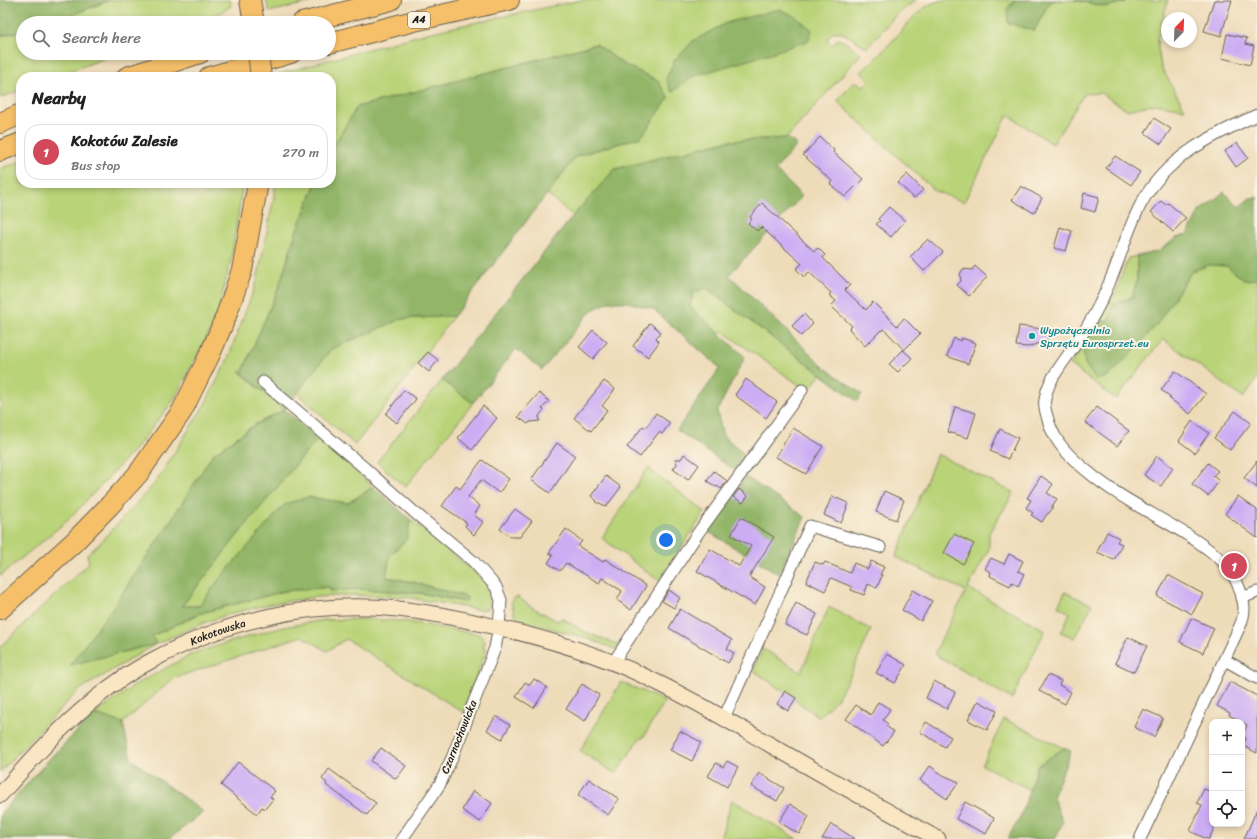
<!DOCTYPE html>
<meta charset="utf-8">
<style>
body{margin:0;font-family:Sriracha,sans-serif;background:#f6f6f6;color:#222}
.controls{position:absolute;right:12px;bottom:12px;display:grid;overflow:hidden;border-radius:8px;box-shadow:0 2px 6px #0003}
.controls button{width:36px;height:36px;display:grid;place-items:center;padding:0;border:0;border-bottom:1px solid #e0e0e0;background:#fff;color:#222;font:20px sans-serif}
.compass{position:absolute;left:1161px;top:12px;width:36px;height:36px;border-radius:50%;background:#fff;box-shadow:0 2px 6px #0003;rotate:23deg}
.you{position:absolute;left:666px;top:540px;width:14px;height:14px;margin:-10px;border:3px solid #fff;border-radius:50%;background:#1a73e8;box-shadow:0 0 0 6px #1a73e833}
.badge{display:grid;place-items:center;width:26px;height:26px;border-radius:50%;background:#d1495b;color:#fff;font-size:13px;font-weight:700}
.pin{position:absolute;translate:-50% -50%;border:2px solid #fff;box-shadow:0 1px 4px #0006}
.list{margin:0;padding:0;list-style:none}
h2{display:flex;justify-content:space-between;align-items:center;height:52px;margin:0;padding:0 16px;font-size:17px}
h2 small{font-size:13px;font-weight:400;color:#767676}
.list li{display:grid;grid-template-columns:26px 1fr auto;gap:12px;align-items:center;box-sizing:border-box;height:56px;margin:0 8px 8px;padding:0 8px;border:1px solid #e0e0e0;border-radius:16px}
.list b{display:block;font-size:15px;white-space:nowrap}
.list p{margin:0;font-size:13px;white-space:nowrap;color:#767676}
.list em{font-size:13px;font-style:normal;color:#767676}
.icon{flex:none;width:22px;height:22px;fill:none;stroke:currentColor;stroke-width:2;stroke-linecap:round;stroke-linejoin:round}
.map{position:relative;flex:none;width:1257px;height:839px;overflow:hidden}
.search{position:absolute;background:#fff;box-shadow:0 2px 6px #0003;left:16px;top:16px;width:320px;height:44px;display:flex;align-items:center;gap:10px;box-sizing:border-box;padding:0 14px;border-radius:22px;color:#767676;font-size:15px}
.panel{position:absolute;background:#fff;box-shadow:0 2px 6px #0003;left:16px;top:72px;width:320px;height:116px;border-radius:16px}
.map>svg:first-child{display:block}
</style>
<div class="map">
<svg width="1257" height="839" viewBox="0 0 1257 839">
<rect width="100%" height="100%" fill="#fcf5e5"/>
<filter id="ink" filterUnits="userSpaceOnUse"><feTurbulence type="fractalNoise" baseFrequency=".025" numOctaves="2"/><feDisplacementMap in="SourceGraphic" scale="8" xChannelSelector="R" yChannelSelector="G"/><feConvolveMatrix kernelMatrix="1 2 1 2 8 2 1 2 1" color-interpolation-filters="sRGB"/></filter>
<filter id="wash" filterUnits="userSpaceOnUse"><feTurbulence type="fractalNoise" baseFrequency=".012" numOctaves="4" result="noise"/><feDisplacementMap in="SourceGraphic" scale="16" xChannelSelector="R" yChannelSelector="G"/><feGaussianBlur stdDeviation="0.9" result="paint"/><feColorMatrix in="noise" values="0 0 0 0 0 0 0 0 0 0 0 0 0 0 0 0 0 1.4 0 .05"/><feComposite in="paint" operator="in"/></filter>
<g filter="url(#wash)">
<rect width="100%" height="100%" fill="#eedcb9"/>
<g fill="#b9d378" stroke="#6a784a">
<path d="M110 0H230L231 6 220 13 196 23H51Z"/>
<path d="M266 0H321L269 12Z"/>
<path d="M581 0H916L895 16 867 48C860 44 840 27 832 33 830 34 828 39 827 41L833 45 837 39C847 42 854 48 861 54L787 138 727 141 615 169 573 216 547 194 576 156 641 137 658 81 623 64 596 44 357 107 331 150V77H278V74L431 32Z"/>
<path d="M942 0H1014L1007 10 1034 31 1050 1 1074 0 1107 7 1125 2V0H1168L1157 40 1161 67 1185 109 1155 104 1127 110 1101 93 1084 94 1053 144 1008 115 964 202 935 191 837 101 855 81 863 86 869 80 861 72C873 61 884 50 894 39 908 24 921 4 942 0Z"/>
<path d="M23 31V53H118L55 77H21V90L0 98V36Z"/>
<path d="M21 161V183H243L232 256 216 320 173 401 137 447 68 520 0 576V169Z"/>
<path d="M275 183H316L296 232 279 287 242 373 239 371 284 410 256 424 213 454 170 522 111 610 71 664 156 644 152 636 201 613 285 591 330 587V591L356 589 419 593 466 602 467 597 413 582 386 577 390 555 406 540 411 520 483 579 494 599H489L490 607 488 609 480 610 406 597 352 595 316 597 271 604 233 613 206 622 156 644 79 690 28 742 0 772V647L89 563 87 554 98 545 156 482 205 404 227 361 257 281 275 192Z"/>
<path d="M1137 256V280L1132 297 1114 304 1108 321H1100L1116 291 1128 258Z"/>
<path d="M1209 265 1227 266 1244 280 1257 279V379L1243 398 1163 339 1116 399 1070 365 1083 347 1085 364 1109 376 1138 346 1157 324 1192 271Z"/>
<path d="M706 288 821 374 808 391 722 331 719 334 690 307 693 293Z"/>
<path d="M454 316 355 445 297 393 331 348 401 319Z"/>
<path d="M442 380 473 403 405 487 377 462Z"/>
<path d="M320 438 373 487 348 503 308 497 221 577 199 606H182L245 526 308 450Z"/>
<path d="M937 454 1014 493 989 533V549L968 588 1045 630 1012 699 934 654 966 591 896 557Z"/>
<path d="M648 468 705 512 659 581 602 538Z"/>
<path d="M1065 592 1092 605 1074 638 1061 632 1070 613 1058 606Z"/>
<path d="M518 597 530 606 557 621 562 618 585 632 619 645 615 649 583 637 519 620 515 616 511 602 513 598Z"/>
<path d="M829 607 871 630 852 672 837 699 819 717 753 670 763 649 801 672Z"/>
<path d="M366 619 403 621 478 634 482 637 485 641 483 648 487 649 463 712 346 639 327 651 302 636 174 678 123 723 95 714 138 683 194 653 273 629 324 620Z"/>
<path d="M621 682 665 701 643 738 639 739 616 774 580 751Z"/>
<path d="M1004 719 1064 748 1037 766 1030 790 982 765Z"/>
<path d="M732 800 797 839H720Z"/>
</g>
<g fill="#92b568" stroke="#576842">
<path d="M0 0H110L51 23H23V31L0 36Z"/>
<path d="M1014 0H1063L1050 1 1034 31 1008 23 1007 10Z"/>
<path d="M1074 0H1125V2L1107 7Z"/>
<path d="M779 9 795 16 812 30 808 41 755 58 694 76 672 92 666 79 674 61 693 41 726 23Z"/>
<path d="M596 44 623 64 658 81 669 98 641 137 576 156 454 316 401 319 331 349 284 410 320 438 308 450 245 526 182 606H199L221 577 285 504 308 497 348 503 373 487 411 520 406 540 390 555 386 577 413 582 467 597 466 602 419 593 356 589 330 591V587L285 591 201 613 152 636 156 644 70 665 111 610 170 522 213 454 256 424 284 410 242 373 279 287 296 232 316 183H331V150L357 107Z"/>
<path d="M787 138 797 145 775 170 802 196 729 275 825 368 862 394 857 401 706 288 693 293 690 307 745 357 717 411 723 436 745 455 734 470 677 430 720 368 653 309 627 302H609L592 310 542 370 516 349 473 403 442 380 573 216 615 169 727 141Z"/>
<path d="M1224 192 1239 207 1250 198 1257 197V279L1244 280 1227 266 1209 265 1192 271 1157 324 1138 346 1109 376 1096 380 1085 364 1083 347 1100 321H1108L1114 304 1132 297 1137 280V256L1159 251 1176 238 1188 234 1199 212Z"/>
<path d="M746 477 805 517 779 574 707 531Z"/>
<path d="M95 714 123 723 131 759 203 812 169 839H0V814L54 754Z"/>
<path d="M1064 748 1071 751 1053 797 1063 822 1055 839H1007L1021 816 1037 766Z"/>
</g>
<g id="blocks">
<g fill="#ccadf4">
<path d="M1214 0H1232L1221 36 1204 31Z"/>
<path d="M1227 34 1247 38 1245 44 1254 46 1250 65 1222 58Z"/>
<path d="M1154 118 1171 129 1161 144 1145 133Z"/>
<path d="M820 137 834 150 833 152 863 179 845 197 830 184 832 181 803 155Z"/>
<path d="M1237 143 1248 158 1236 167 1225 151Z"/>
<path d="M1115 156 1140 172 1131 185 1106 168Z"/>
<path d="M907 174 923 190 914 198 898 183Z"/>
<path d="M1021 186 1042 198 1034 213 1012 200Z"/>
<path d="M1084 193 1099 197 1095 212 1081 208Z"/>
<path d="M1161 201 1166 205 1168 203 1186 218 1173 232 1151 212Z"/>
<path d="M762 203 814 251 818 248 825 255 823 258 850 285 845 290 866 310 873 302 897 326 904 318 920 334 904 350 884 329 882 331 881 330 865 346 849 329 852 326 831 306 836 301 829 295 831 293 809 272 804 277 796 269 802 264 761 227 757 231 748 223 752 219 750 217Z"/>
<path d="M889 207 905 221 891 237 876 224 880 221 878 219Z"/>
<path d="M1060 227 1072 231 1066 251 1054 248Z"/>
<path d="M928 239 943 252 924 271 910 257Z"/>
<path d="M975 266 987 277 969 296 957 285 961 281 960 276 961 272 963 269 972 270Z"/>
<path d="M804 314 813 324 801 336 792 326Z"/>
<path d="M650 323 661 332 656 338 659 342 648 357 633 346Z"/>
<path d="M1019 326 1043 329 1048 339 1029 347 1016 346Z"/>
<path d="M593 330 607 342 593 359 579 347Z"/>
<path d="M954 338 961 341 962 338 976 343 968 364 947 356Z"/>
<path d="M903 350 912 358 898 372 889 364Z"/>
<path d="M428 352 438 360 429 372 418 363Z"/>
<path d="M1175 371 1206 394 1190 414 1169 398 1171 397 1161 390Z"/>
<path d="M746 379 777 402 766 418 735 395Z"/>
<path d="M604 381 615 389 602 406 607 410 591 431 574 418Z"/>
<path d="M404 390 416 399 397 423 386 414Z"/>
<path d="M539 393 549 401 542 409 544 410 539 416 540 421 530 422 528 424 518 417Z"/>
<path d="M483 406 497 418 472 450 458 438Z"/>
<path d="M955 407 976 413 968 438 948 432Z"/>
<path d="M1097 407 1129 431 1117 446 1085 422Z"/>
<path d="M1235 411 1251 423 1230 450 1214 438Z"/>
<path d="M656 413 670 423 662 434 659 432 640 457 627 447 643 426 646 428Z"/>
<path d="M1192 421 1209 433 1195 453 1179 441Z"/>
<path d="M793 428 823 446 806 474 776 457Z"/>
<path d="M1000 429 1018 438 1008 459 990 451Z"/>
<path d="M557 443 575 456 550 493 531 480Z"/>
<path d="M684 454 699 465 688 480 673 469 677 464 675 459H681Z"/>
<path d="M1157 456 1173 468 1161 486 1144 475Z"/>
<path d="M482 460 509 479 499 493 481 480 468 497 480 506 474 515 483 522 474 535 465 526 467 523 442 506 456 486 460 489Z"/>
<path d="M1257 461V488L1244 478Z"/>
<path d="M1208 463 1218 471 1213 476 1219 481 1208 496 1192 484Z"/>
<path d="M714 471 727 481 721 489 717 486 716 487 707 481Z"/>
<path d="M606 476 621 487 606 507 600 503H597L596 500 591 496Z"/>
<path d="M1041 476 1053 484 1047 493 1057 499 1052 506V509L1049 513 1047 514 1042 522 1031 515 1033 513 1026 508 1031 500 1027 498Z"/>
<path d="M739 489 748 496 743 503 733 497Z"/>
<path d="M884 491 904 500 896 520 876 512Z"/>
<path d="M832 496 848 503 846 508H847L841 523 824 515Z"/>
<path d="M1238 496 1257 510V538L1225 514Z"/>
<path d="M515 509 532 521 520 537H511L500 529Z"/>
<path d="M741 517 774 537 749 577 765 587 755 605 697 571 710 549 739 566 751 546 731 535Z"/>
<path d="M566 529 582 541 578 546 603 562 605 559 646 586 631 610 617 600 622 591 602 578 599 583 566 563 560 571 548 563 553 555 549 553Z"/>
<path d="M1107 532 1119 538 1117 542 1122 544 1114 560 1097 552Z"/>
<path d="M954 534 974 544 963 564 944 553Z"/>
<path d="M1009 554 1023 561 1018 571 1024 574 1018 586 1012 582 1010 586 990 576 991 572 985 569 991 558 1004 564Z"/>
<path d="M871 561 884 567 880 575H882L877 588 868 584 864 595 851 590 852 587 831 578 825 591 806 582 815 562 823 565 825 562 850 573 854 563 868 569Z"/>
<path d="M1168 575 1203 594 1192 614 1157 596Z"/>
<path d="M669 590 680 598 674 608 662 601Z"/>
<path d="M913 590 932 601 921 621 902 610Z"/>
<path d="M796 603 817 614 807 635 785 625Z"/>
<path d="M680 609 732 640 727 649 734 653 728 663 669 628Z"/>
<path d="M1191 618 1214 628 1203 653 1180 642Z"/>
<path d="M1128 637 1147 646 1134 672 1115 663Z"/>
<path d="M887 654 906 665 895 683 876 673Z"/>
<path d="M1048 675 1061 681 1059 685 1071 692 1065 704 1039 691Z"/>
<path d="M534 679 547 687 534 708 516 697 525 682 530 685Z"/>
<path d="M934 681 955 692 947 709 926 698Z"/>
<path d="M1230 682 1257 696V753L1243 746 1246 738 1242 736 1247 725 1229 715 1230 713 1217 706Z"/>
<path d="M582 684 599 695 585 721 566 709Z"/>
<path d="M785 691 796 698 788 711 777 704Z"/>
<path d="M978 701 997 711 987 730 968 720Z"/>
<path d="M878 702 890 709 883 720 888 724 886 726 894 732 883 746 846 719 856 705 871 715Z"/>
<path d="M1143 709 1163 718 1154 737 1134 727Z"/>
<path d="M496 716 510 725 502 739 487 730Z"/>
<path d="M926 722 951 737 945 747 920 732Z"/>
<path d="M680 731 701 742 692 761 670 750Z"/>
<path d="M381 748 406 766 396 779 371 761Z"/>
<path d="M727 761 738 767 727 787 708 776 716 763 723 767Z"/>
<path d="M238 762 275 791 270 797 273 799 265 809 262 807 257 814 221 785Z"/>
<path d="M930 766 943 775 959 782 947 799 920 780Z"/>
<path d="M329 769 376 803 367 815 326 785 327 783 322 779Z"/>
<path d="M759 773 784 788 777 801 751 786Z"/>
<path d="M589 779 619 799 608 815 578 795Z"/>
<path d="M1212 785V824H1216L1209 839H1207L1190 831 1202 805 1197 803 1204 789 1209 791Z"/>
<path d="M473 791 492 803 480 822 462 810Z"/>
<path d="M965 802 994 818 986 834 956 819Z"/>
<path d="M790 804 809 816 799 834 779 822Z"/>
<path d="M1257 809V839H1244Z"/>
<path d="M831 824 838 828 855 839H822Z"/>
</g>
</g>
</g>
<g filter="url(#ink)">
<use href="#blocks" fill-opacity="0" stroke="#665f53" stroke-width="1"/>
<g fill="none" stroke-linecap="round" stroke-linejoin="round">
<defs>
<g id="street">
<path d="M263 382 367 470 414 512 474 562 496 587 501 600 499 627 495 648 452 758 440 784 402 839"/>
<path d="M1242 598 1257 592"/>
<path d="M1225 660 1257 678"/>
<path d="M613 663 698 533 802 390"/>
<path d="M724 718 810 526 880 547"/>
<path d="M1140 839 1239 628C1242 622 1244 615 1244 608 1243 592 1233 570 1220 559 1180 524 1128 506 1087 471 1070 457 1056 444 1049 423 1047 415 1043 407 1045 399 1048 379 1064 362 1075 345 1089 325 1101 304 1110 281 1121 256 1128 228 1141 204 1166 157 1211 136 1257 115"/>
</g>
<g id="secondary">
<path id="s1" d="M0 795C44 745 90 694 149 662 225 620 312 600 398 609 428 612 458 618 487 625 537 636 586 650 633 671 684 694 732 723 781 751 833 781 885 810 938 839"/>
</g>
<g id="highway">
<path d="M250 0 254 23"/>
<path d="M302 23 391 0"/>
<path d="M329 43 414 21 509 0"/>
<path d="M127 77 200 53"/>
<path d="M209 77 291 53"/>
<path d="M0 123 21 114"/>
<path d="M0 151 21 143"/>
<path d="M0 609 74 542 110 505 138 474 182 411 211 352 226 316 242 270 258 183"/>
</g>
</defs>
<use href="#street" stroke="#665f53" stroke-width="13"/>
<use href="#secondary" stroke="#665f53" stroke-width="17"/>
<use href="#highway" stroke="#665f53" stroke-width="22"/>
<use href="#street" stroke="#fff" stroke-width="11"/>
<use href="#secondary" stroke="#fbe6c4" stroke-width="15"/>
<use href="#highway" stroke="#f6c06b" stroke-width="20"/>
<defs>
<path id="highway-bridge" d="M258 53 261 77"/>
</defs>
<use href="#highway-bridge" stroke="#665f53" stroke-width="22" stroke-linecap="butt"/>
<use href="#highway-bridge" stroke="#f6c06b" stroke-width="20"/>
</g>
</g>
<circle fill="#0f9aa8" stroke="#fcf5e5" stroke-width="1.5" cx="1032" cy="336" r="4"/>
<g text-anchor="middle" dominant-baseline="central" stroke-width="4" stroke-linejoin="round" paint-order="stroke">
<rect fill="#fcf5e5" stroke="#5f5d58" stroke-width="1" x="408" y="12" width="22" height="16" rx="3"/>
<g font-size="10" font-weight="bold" fill="#1c1c1c">
<text x="419" y="20">A4</text>
</g>
<g font-size="11" fill="#0d838f" stroke="#fcf5e5" text-anchor="start">
<text x="1040" y="330">Wypożyczalnia<tspan x="1040" dy="13">Sprzętu Eurosprzet.eu</tspan></text>
</g>
<g font-size="11" fill="#1c1c1c" stroke="#fcf5e5">
<text stroke="none"><textPath href="#s1" startOffset="276">Kokotowska</textPath></text>
<text transform="translate(459 737) rotate(-68)">Czarnochowicka</text>
</g>
</g>
</svg>
<div class="controls">
<button>+</button>
<button>−</button>
<button><svg class="icon" aria-label="locate" viewBox="0 0 24 24"><circle cx="12" cy="12" r="6"/><path d="M12 2v4M12 18v4M2 12h4M18 12h4"/></svg></button>
</div>
<svg class="compass" viewBox="-18 -18 36 36"><path d="M0-13l5 13h-10z" fill="#e53935"/><path d="M0 13l5-13h-10z" fill="#767676"/></svg>
<div class="you"></div>
<div class="pin badge" style="left:1234px;top:566px">1</div>
<div class="search"><svg class="icon" aria-label="search" viewBox="0 0 24 24"><circle cx="10" cy="10" r="6"/><path d="M15 15l6 6"/></svg>Search here</div>
<section class="panel">
<h2>Nearby<small></small></h2>
<ul class="list">
<li><span class="badge">1</span><div><b>Kokotów Zalesie</b><p>Bus stop</p></div><em>270 m</em></li>
</ul>
</section>
</div>
